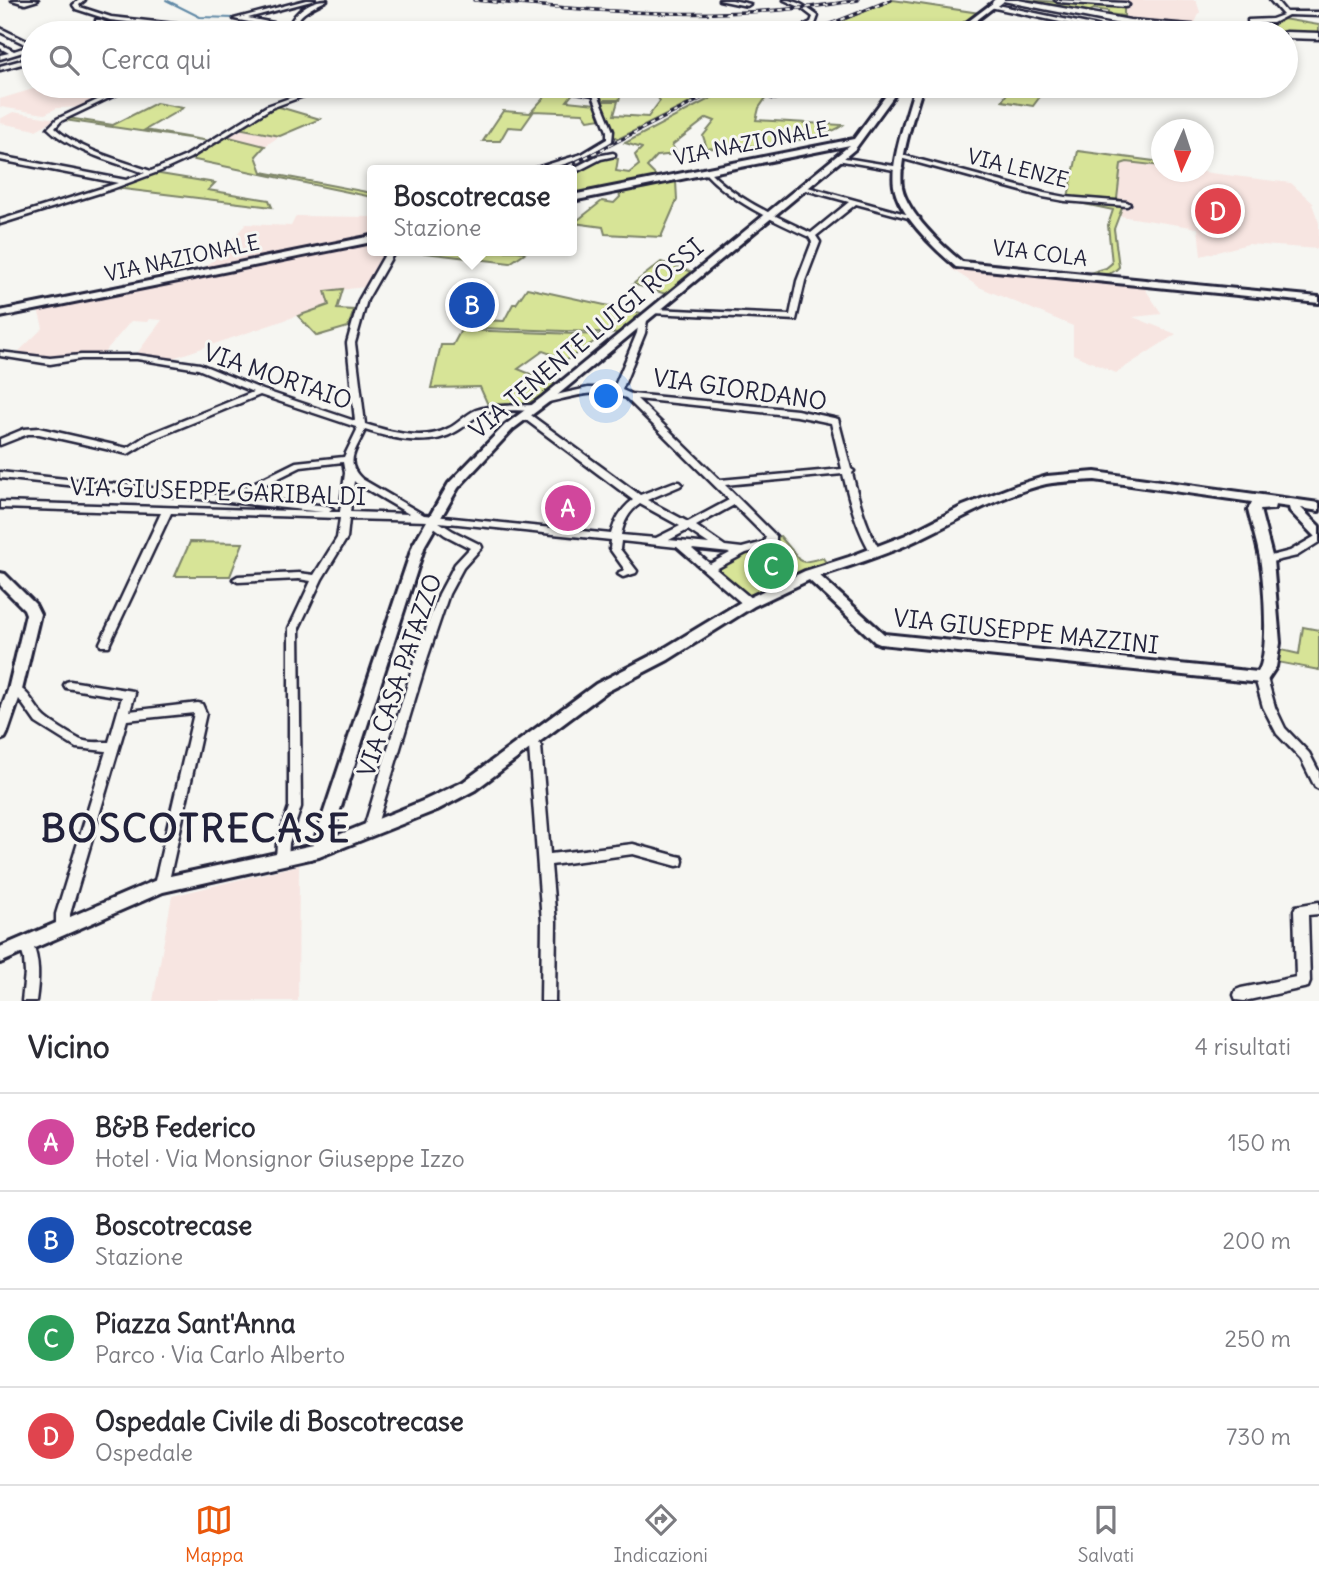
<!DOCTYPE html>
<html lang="it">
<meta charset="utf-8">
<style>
body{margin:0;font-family:Delius,sans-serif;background:#f7f7f7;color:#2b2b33}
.compass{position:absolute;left:1151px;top:119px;width:63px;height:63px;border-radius:50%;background:#fff;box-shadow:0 4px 10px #0003;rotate:183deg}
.you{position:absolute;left:607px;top:397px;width:24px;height:24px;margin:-18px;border:5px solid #fff;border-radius:50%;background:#1a73e8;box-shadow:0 0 0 10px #1a73e833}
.badge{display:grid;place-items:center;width:46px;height:46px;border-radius:50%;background:#ea580c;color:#fff;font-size:23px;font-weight:700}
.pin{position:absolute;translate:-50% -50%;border:4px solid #fff;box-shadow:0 2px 7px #0006}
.popup{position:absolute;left:367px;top:165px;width:210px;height:91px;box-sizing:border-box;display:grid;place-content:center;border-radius:7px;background:#fff;filter:drop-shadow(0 2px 5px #0005);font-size:23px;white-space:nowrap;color:#7c7c81}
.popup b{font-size:26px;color:#2b2b33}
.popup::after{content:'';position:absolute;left:50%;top:100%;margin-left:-14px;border:14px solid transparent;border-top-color:#fff}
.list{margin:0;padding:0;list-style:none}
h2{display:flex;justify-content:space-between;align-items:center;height:91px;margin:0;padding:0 28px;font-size:30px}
h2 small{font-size:23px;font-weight:400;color:#7c7c81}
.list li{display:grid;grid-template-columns:46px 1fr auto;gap:21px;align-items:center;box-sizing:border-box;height:98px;padding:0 28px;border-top:2px solid #e1e1e2}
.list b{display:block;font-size:26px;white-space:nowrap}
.list p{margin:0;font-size:23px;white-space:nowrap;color:#7c7c81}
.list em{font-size:23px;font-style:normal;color:#7c7c81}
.icon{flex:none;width:38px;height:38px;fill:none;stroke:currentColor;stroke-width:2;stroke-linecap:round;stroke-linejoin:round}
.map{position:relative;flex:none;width:1319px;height:1001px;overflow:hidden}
.search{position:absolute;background:#fff;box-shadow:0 4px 10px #0003;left:21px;right:21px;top:21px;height:77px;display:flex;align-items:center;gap:18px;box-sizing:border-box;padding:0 24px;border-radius:38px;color:#7c7c81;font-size:26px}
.sheet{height:483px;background:#fff}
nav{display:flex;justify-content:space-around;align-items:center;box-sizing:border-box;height:98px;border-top:2px solid #e1e1e2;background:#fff;font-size:19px;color:#7c7c81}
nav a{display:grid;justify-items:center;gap:4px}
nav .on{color:#ea580c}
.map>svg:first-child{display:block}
</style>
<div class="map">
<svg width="1319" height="1001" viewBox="0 0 1319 1001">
<rect width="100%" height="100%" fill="#f6f6f2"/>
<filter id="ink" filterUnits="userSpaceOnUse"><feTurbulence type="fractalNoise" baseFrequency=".0143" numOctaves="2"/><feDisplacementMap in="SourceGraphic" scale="14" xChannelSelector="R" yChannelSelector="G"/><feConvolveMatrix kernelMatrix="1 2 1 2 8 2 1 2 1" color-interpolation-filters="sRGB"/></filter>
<g filter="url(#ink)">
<g fill="#f7e5e1">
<path d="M1071 0H1196L1200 12 1194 25 1125 20 1123 4Z"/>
<path d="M43 86H128L84 107 57 108 45 114 0 107V99Z"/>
<path d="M13 112 56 119 36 130 0 123V119Z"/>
<path d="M238 128 280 136 265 146 225 136Z"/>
<path d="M1127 162 1161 166 1162 172H1203L1291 183 1314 204H1312L1319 223V249L1248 244 1201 256 1198 228 1120 216 1122 201 1117 200 1121 164Z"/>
<path d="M296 216 372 217V251H386L364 287 325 292 329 305 170 359 135 356 162 320 149 319 147 322 131 321 102 355 51 360 15 355 43 328 38 309 202 276 203 270 246 224 291 226Z"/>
<path d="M954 265 1143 286 1162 314 1133 317 1176 334 1116 373 1073 354V326L979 287 950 268Z"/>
<path d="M299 865 298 1001H153L172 896Z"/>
</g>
<g fill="#d7e497" stroke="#7c8369" stroke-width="2">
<path d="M893 0 979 13 952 33H810Z"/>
<path d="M1029 0 1124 6V16L1108 14V11L1094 9 1085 14 1029 2Z"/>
<path d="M1283 19 1319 25V34L1203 29 1125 20 1275 30 1272 22Z"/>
<path d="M734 86H778L776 89H772L759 108 756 120 843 125C821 142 737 149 707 148L703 136 715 121 707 118 672 145 677 154 657 156 647 167 659 179 572 197V174L609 156 618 159 616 171 629 173 639 165 635 155 642 148 625 143Z"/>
<path d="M1012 86H1048L1033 106 1002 101Z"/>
<path d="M552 89 574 92 567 101 596 104 602 118 588 120 583 113 534 111 522 128 508 127 500 141H483L503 111 530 113Z"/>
<path d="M604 89 698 99 618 139 614 136 599 101H618L614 115 648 117 660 101 657 96 622 92 619 100H599V95Z"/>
<path d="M156 103 183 108 145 130 209 141 64 120 68 118 113 125Z"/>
<path d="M276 106 320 119 280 136 238 128Z"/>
<path d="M225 136 265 146 256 156 262 172 372 193V197L190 159Z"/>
<path d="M1078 151 1161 162V166L1127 162 1121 164 1117 199 1122 200 1068 197Z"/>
<path d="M154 173 215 183 208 190 269 200 272 207 115 188Z"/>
<path d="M676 181 677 200 661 237 605 234 603 227 574 223 602 201 614 203 620 197 619 192Z"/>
<path d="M1070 201 1123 205 1114 229 1119 267C1110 277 1093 278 1080 276L1106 268 1112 263 1108 225 1113 210Z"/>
<path d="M408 251H517L526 252 510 263Z"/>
<path d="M661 262 696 273 669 295 633 284Z"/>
<path d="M527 288 646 314 623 333 479 328 480 320 504 321 513 304H516Z"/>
<path d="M343 289 337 309 354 310 348 327 317 336 298 316 329 305 325 291Z"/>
<path d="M461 330 604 335 567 360 543 351 518 369 558 385C531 407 522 405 488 405L480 387 431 388 441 345H453Z"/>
<path d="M780 536 800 560 804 562 823 558 827 564 748 596 717 569 753 550 769 552 779 547 775 537Z"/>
<path d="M190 542 243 543 230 576H175Z"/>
<path d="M1303 627 1319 630V670L1277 662V649L1299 654Z"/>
</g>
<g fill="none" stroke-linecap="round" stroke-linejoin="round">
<path stroke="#628aa7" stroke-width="2" d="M166 0 200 17 234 18"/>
<defs>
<g id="minor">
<path d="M12 0H38L25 4Z"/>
<path d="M79 0H85L79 5 80 7 111 17 238 31 241 33H226L110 20 76 9 73 5Z"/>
<path d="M306 0H315L248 18 289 26C295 11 310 0 327 0 313 8 300 11 294 28L316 33 294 31V33H288L289 30 234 19Z"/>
<path d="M719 0H732L750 4 747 6Z"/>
<path d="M784 0C798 0 807 8 818 16L815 24 796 33H789L811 22 813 17 800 7Z"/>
<path d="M1055 0 1126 3 1129 5 1126 7 1058 2Z"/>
<path d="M1270 0H1276L1286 12H1319V16L1288 15 1273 23H1253L1254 30 1249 31 1248 20 1272 19 1283 15Z"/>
<path d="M992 4 1097 26 1100 28 1097 30 990 7 989 6Z"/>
<path d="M96 20H100L126 31 125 33H119L120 32 96 22Z"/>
<path d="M670 23 690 27H767L770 29 767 31H690L668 26 667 25Z"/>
<path d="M565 26 568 28 565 31 570 33H558V31Z"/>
<path d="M0 28 33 44V49L0 59V55L9 53 0 48V44L14 51 29 46 0 32Z"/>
<path d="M33 57V61L0 70V66Z"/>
<path d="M127 86H134L61 121 55 128C79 150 120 160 151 171L186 156 267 106 323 86H331L271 108 190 158 166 169 112 189 0 224V220L118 183 0 160V156L126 180 145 173C114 162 71 151 48 128L57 119Z"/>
<path d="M542 86H554L594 92 602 86H608L598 94 613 131 612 141C589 155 559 170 532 170L533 169 582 154 607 139V131L593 95Z"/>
<path d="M779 86H785L776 98H772L771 97Z"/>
<path d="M891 86H899L896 88Z"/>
<path d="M613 153 615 154V156L601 159 572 174V170H570L597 156Z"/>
<path d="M902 155 1044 193 1065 197 1127 202 1130 204 1127 206 1065 201 1043 197 900 158 899 157Z"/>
<path d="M839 157 900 167 903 169 900 171 837 160V158Z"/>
<path d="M705 171H709C737 200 776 216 811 233L849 202 802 189 801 188 804 186 920 218 916 220 856 204 816 236 820 242 805 281 796 320 651 313V309H654L790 315 797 281 812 242 809 237C773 220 733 203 705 173Z"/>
<path d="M387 251H395L367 300 355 343 365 424C391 432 423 442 449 428 458 424 466 414 476 410 494 404 515 406 535 405L539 408 535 411C519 411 494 408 480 415 471 419 465 427 457 431 429 448 394 439 365 430 357 449 343 462 362 479L424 515 611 534C615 520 621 509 633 500L522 417 521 415 525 412 528 413 640 495 674 482H680L682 484 680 486 647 500 688 522 729 500 626 398C599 387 572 397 545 403L541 400 542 398 588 388H614L637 333 639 320 643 318 647 320 645 333 622 390 631 394 797 410 838 419 851 469 854 471 852 473C859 501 866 528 881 552L880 554H872C857 530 850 503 843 474L725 485 776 536V541L772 546 746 553 716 569 753 600 754 603 753 606H745L677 547 621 541 620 549 637 571 636 573 623 577 618 574 619 572 625 570 610 549 611 540 439 522 453 531 481 545 482 547 463 568 449 594 428 656 375 831 373 835 369 836 365 835 363 831 416 656 439 594 455 564 470 548 445 535 430 524 429 521 349 519 347 538 322 579 299 628 301 807 289 843 288 859 287 863 282 864 277 863 276 859 277 843 289 807V628L311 581 299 579 238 582 233 579 238 576 299 573 314 575 337 538 340 518 171 513 110 643 109 646H101L100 643 161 513 0 508V502L323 512 0 478V472L227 496 296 462 344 457 357 430 356 427 260 395 153 439 128 454 39 434H28L0 445V439L24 429 39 428 127 448 147 435 253 392 198 369 137 359H81L50 364 0 356V352L50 358 81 355H137L200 364 263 390 355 421 347 343 359 300ZM637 399 797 416 831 423 842 469 720 480ZM343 462 345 473 340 512H329L333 509 328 506 240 497 301 467ZM354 481 356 483 409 514 350 512ZM640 504 680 526 656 538 621 535C624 522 628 512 640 504ZM734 505 766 537 764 542 742 548 725 546 696 526ZM688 530 709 544 669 540ZM692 549 730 553 710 564Z"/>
<path d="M1319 534V542L1297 556 1267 563 1262 560 1263 558 1290 551Z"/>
<path d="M1261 674 1265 675 1267 678 1275 707 1285 728 1309 753 1319 772V789L1315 787 1301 759 1277 734 1263 707 1255 678 1257 675Z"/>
<path d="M70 681 133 691 135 694 130 711 198 703 202 704 206 713 168 885 166 889 161 891 156 889 154 885 194 713 127 720 70 914V928L68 932 63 934 58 932 56 928V914L106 751 76 748 36 723 19 699 9 690 11 687C27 685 33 705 43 715 48 721 73 736 81 740 88 743 100 742 109 742L122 697 66 688 64 685 66 682Z"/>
<path d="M531 735 535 737 541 746 550 854 633 844 677 856 682 857 683 861 682 865 677 866 633 854 551 865 556 922 555 1001H541L542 922 529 747 525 740 527 737Z"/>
<path d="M1319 902V914L1308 915 1310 982 1308 987 1244 1001 1236 1000 1234 995 1236 990 1241 988 1296 977 1294 910 1296 906Z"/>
<path d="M27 940 32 942C40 961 39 980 36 1001H22L25 973 24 959 20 946 22 942Z"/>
</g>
<g id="tertiary">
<path d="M994 2 999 3 960 33H953Z"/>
<path d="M893 86H901L855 149 549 402 513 429 458 488 425 545 331 838 425 800 463 782 596 684 658 652 744 600 805 571 849 557 906 535 963 506 1017 485 1047 476 1095 472 1319 503V511L1301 508 1319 526V538L1315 537 1290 511 1289 507 1275 505 1274 509 1260 510 1273 560 1280 643 1276 667 1266 682 1261 683 880 644 875 642 809 580 754 606 668 660 606 692 475 790 437 810 319 857 163 892 0 963V947L161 878 313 845 413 545 449 483 505 425 541 398 850 145 572 201V195L854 139ZM1095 480 1252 502 1248 510C1252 526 1257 542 1260 558 1264 581 1270 654 1258 672L884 634 820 576C852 565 886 555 917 540 959 520 1000 495 1046 484 1062 481 1079 481 1095 480Z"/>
<path d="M915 86H923C915 112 898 161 902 187 907 213 942 246 962 262L1319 297V303L956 267C935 249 898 214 894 186 890 161 908 112 915 86Z"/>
<path d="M372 236V242L0 317V311Z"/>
<path d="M0 573 5 574 35 604 40 614 22 690 7 734 5 738 0 740V712L8 690 26 614 24 609 0 585Z"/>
</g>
<g id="motorway">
<path d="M998 0H1018L1130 20 1250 30 1255 33H1218L1130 26Z"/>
<path d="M1286 32 1319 33V39L1286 38V33H1282Z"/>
</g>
</defs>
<use href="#minor" stroke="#22223b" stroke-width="5"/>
<use href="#tertiary" stroke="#22223b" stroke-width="6"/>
<use href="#motorway" stroke="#22223b" stroke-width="5"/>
<use href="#minor" fill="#f6f6f2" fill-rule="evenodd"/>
<use href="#tertiary" fill="#f6f6f2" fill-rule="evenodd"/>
<use href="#motorway" fill="#f6f6f2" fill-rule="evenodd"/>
<defs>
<g id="rail">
<path d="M474 0C605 12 728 23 858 0"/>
<path d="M808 33 891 0"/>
<path d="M561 170 726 86"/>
</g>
</defs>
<use href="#rail" stroke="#22223b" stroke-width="3.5"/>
<use href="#rail" stroke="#f6f6f2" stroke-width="2" stroke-dasharray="4.5" stroke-linecap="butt"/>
<defs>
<path id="tertiary-bridge" d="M996 3 1000 0"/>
</defs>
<use href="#tertiary-bridge" stroke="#22223b" stroke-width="10" stroke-linecap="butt"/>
<use href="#tertiary-bridge" stroke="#f6f6f2" stroke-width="7"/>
</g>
</g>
<g text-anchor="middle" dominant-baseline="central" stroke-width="6" stroke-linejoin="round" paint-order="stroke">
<g font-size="21" fill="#22223b" stroke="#f6f6f2">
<text transform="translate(751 143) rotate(-11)">VIA NAZIONALE</text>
<text transform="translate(1018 168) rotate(14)">VIA LENZE</text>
<text transform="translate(1040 253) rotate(7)">VIA COLA</text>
<text transform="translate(182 258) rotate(-12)">VIA NAZIONALE</text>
</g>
<g font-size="24" fill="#22223b" stroke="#f6f6f2">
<text transform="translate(586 338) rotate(-40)">VIA TENENTE LUIGI ROSSI</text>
<text transform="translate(278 376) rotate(19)">VIA MORTAIO</text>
<text transform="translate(740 389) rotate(8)">VIA GIORDANO</text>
<text transform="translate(218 491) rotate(2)">VIA GIUSEPPE GARIBALDI</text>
<text transform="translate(1026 631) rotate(6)">VIA GIUSEPPE MAZZINI</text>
<text transform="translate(399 675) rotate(-71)">VIA CASA PATAZZO</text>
</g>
<g font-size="38" font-weight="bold" letter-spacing="2" fill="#22223b" stroke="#f6f6f2">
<text x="196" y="828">BOSCOTRECASE</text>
</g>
</g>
</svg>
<svg class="compass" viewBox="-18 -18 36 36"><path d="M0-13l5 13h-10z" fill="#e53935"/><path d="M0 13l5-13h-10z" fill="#7c7c81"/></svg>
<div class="you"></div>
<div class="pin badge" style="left:568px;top:508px;background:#d1479c">A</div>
<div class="pin badge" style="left:472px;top:305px;background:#1a4fb4">B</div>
<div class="popup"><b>Boscotrecase</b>Stazione</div>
<div class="pin badge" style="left:771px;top:566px;background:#2e9e5b">C</div>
<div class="pin badge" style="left:1218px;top:211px;background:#e0444e">D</div>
<div class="search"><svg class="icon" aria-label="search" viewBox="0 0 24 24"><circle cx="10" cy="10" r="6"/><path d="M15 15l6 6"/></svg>Cerca qui</div>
</div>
<section class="sheet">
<h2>Vicino<small>4 risultati</small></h2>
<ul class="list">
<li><span class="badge" style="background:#d1479c">A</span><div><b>B&amp;B Federico</b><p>Hotel · Via Monsignor Giuseppe Izzo</p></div><em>150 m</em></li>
<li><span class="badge" style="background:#1a4fb4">B</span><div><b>Boscotrecase</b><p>Stazione</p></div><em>200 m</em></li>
<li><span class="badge" style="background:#2e9e5b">C</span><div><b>Piazza Sant'Anna</b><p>Parco · Via Carlo Alberto</p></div><em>250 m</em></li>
<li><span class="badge" style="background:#e0444e">D</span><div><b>Ospedale Civile di Boscotrecase</b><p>Ospedale</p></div><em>730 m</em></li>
</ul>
</section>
<nav>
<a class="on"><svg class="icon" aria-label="map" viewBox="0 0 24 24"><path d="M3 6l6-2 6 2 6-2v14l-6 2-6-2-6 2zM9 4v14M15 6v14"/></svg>Mappa</a>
<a><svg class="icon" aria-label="directions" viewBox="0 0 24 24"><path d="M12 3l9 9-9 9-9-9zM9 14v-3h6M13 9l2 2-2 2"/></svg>Indicazioni</a>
<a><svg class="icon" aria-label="saved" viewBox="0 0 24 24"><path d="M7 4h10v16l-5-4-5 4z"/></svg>Salvati</a>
</nav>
